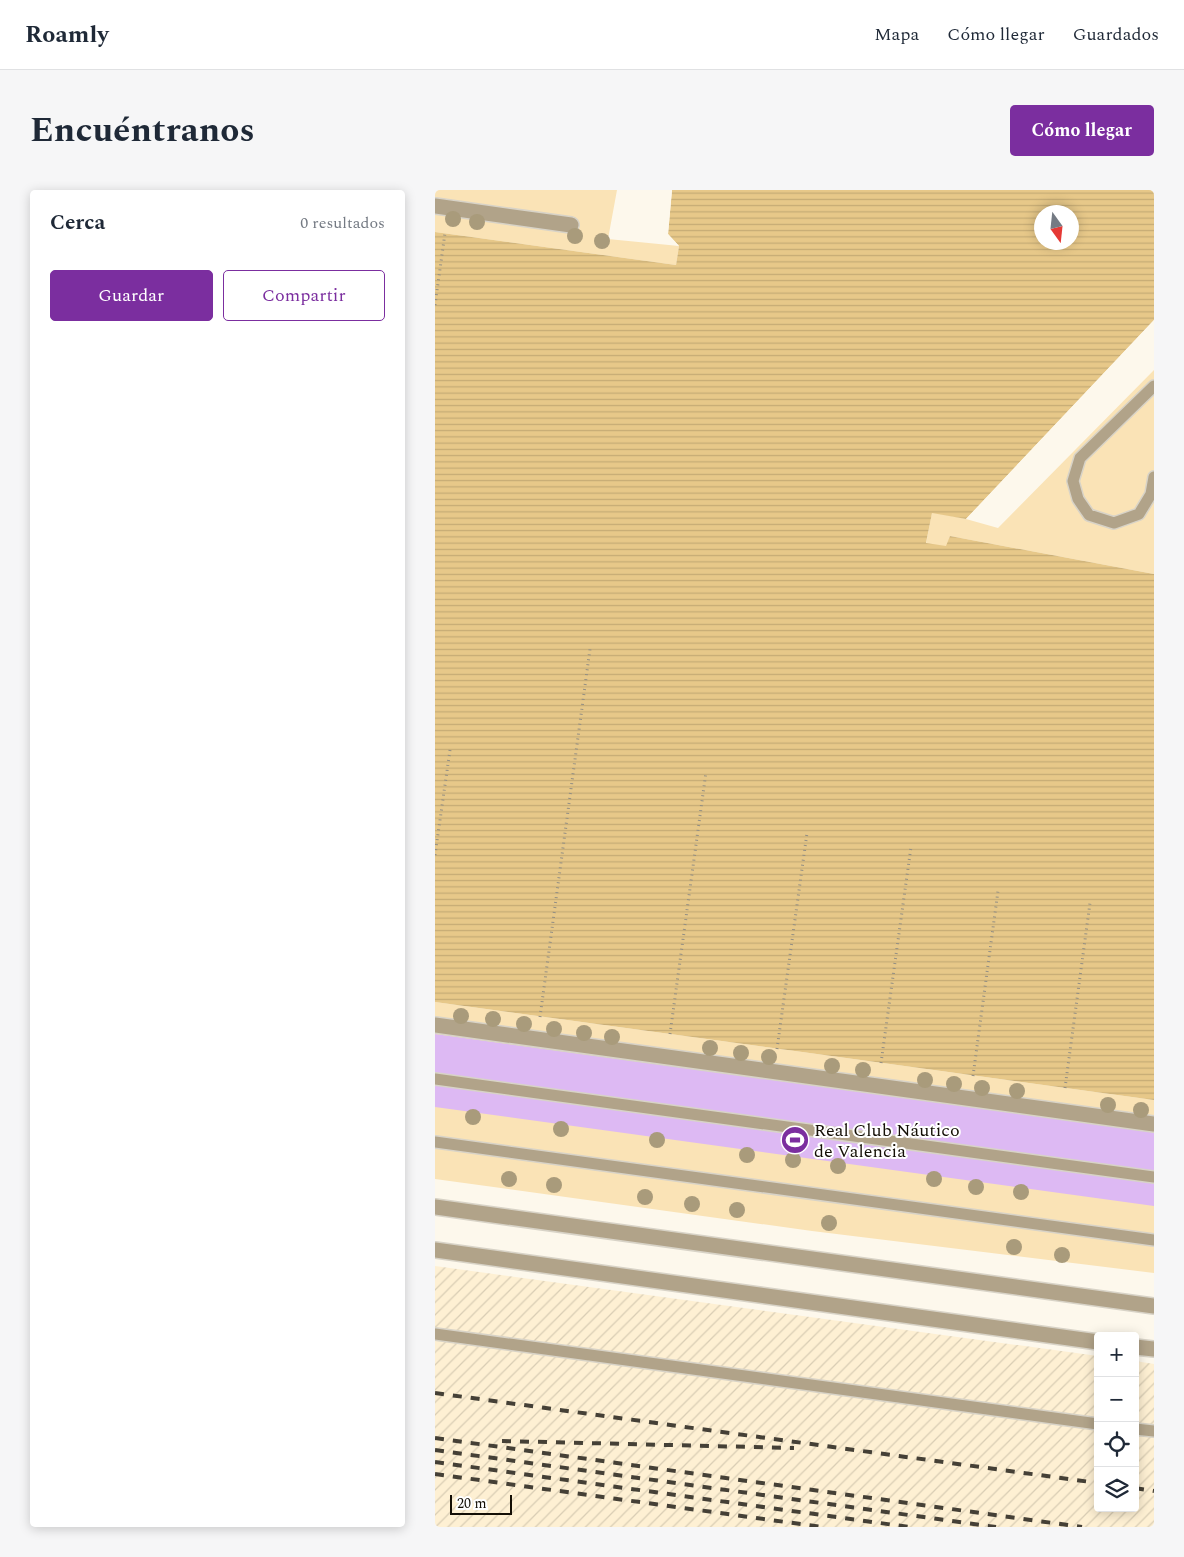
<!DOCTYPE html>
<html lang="es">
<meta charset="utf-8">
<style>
body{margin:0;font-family:Spectral,serif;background:#f6f6f7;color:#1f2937}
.controls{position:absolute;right:15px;bottom:15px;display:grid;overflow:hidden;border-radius:5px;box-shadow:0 2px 12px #0003}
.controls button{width:45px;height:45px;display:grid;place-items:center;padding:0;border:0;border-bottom:1px solid #e0e1e3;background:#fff;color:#1f2937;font:25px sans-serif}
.compass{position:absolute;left:599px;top:15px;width:45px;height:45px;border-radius:50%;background:#fff;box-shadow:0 2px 12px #0003;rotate:165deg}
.scale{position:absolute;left:15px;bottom:12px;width:62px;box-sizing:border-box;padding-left:5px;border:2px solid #140f06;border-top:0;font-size:14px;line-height:18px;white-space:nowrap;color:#140f06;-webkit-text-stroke:4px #fff;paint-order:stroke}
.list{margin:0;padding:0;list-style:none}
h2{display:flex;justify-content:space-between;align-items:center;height:65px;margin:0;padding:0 20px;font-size:21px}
h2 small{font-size:16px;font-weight:400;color:#747a83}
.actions{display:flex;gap:10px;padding:15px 20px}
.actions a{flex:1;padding:11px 0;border:1px solid #7b2e9f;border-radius:5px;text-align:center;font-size:18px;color:#7b2e9f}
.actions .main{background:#7b2e9f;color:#fff}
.icon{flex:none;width:28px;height:28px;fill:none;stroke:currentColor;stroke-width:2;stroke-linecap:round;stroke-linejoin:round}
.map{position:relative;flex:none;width:719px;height:1337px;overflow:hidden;border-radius:5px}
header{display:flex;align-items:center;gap:30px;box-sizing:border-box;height:70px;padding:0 25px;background:#fff;border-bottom:1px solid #e0e1e3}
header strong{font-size:24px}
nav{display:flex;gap:28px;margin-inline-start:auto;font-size:18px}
.intro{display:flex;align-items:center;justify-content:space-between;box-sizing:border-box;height:120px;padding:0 30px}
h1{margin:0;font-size:35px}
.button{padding:12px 22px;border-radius:5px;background:#7b2e9f;color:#fff;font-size:18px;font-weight:700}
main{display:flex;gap:30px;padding:0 30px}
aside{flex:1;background:#fff;border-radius:5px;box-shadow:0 2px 12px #0003}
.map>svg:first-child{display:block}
</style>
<header>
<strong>Roamly</strong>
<nav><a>Mapa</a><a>Cómo llegar</a><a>Guardados</a></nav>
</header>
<div class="intro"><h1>Encuéntranos</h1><a class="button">Cómo llegar</a></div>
<main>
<aside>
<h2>Cerca<small>0 resultados</small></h2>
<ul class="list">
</ul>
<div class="actions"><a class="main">Guardar</a><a>Compartir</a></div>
</aside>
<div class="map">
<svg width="719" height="1337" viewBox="0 0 719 1337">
<defs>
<pattern id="industrial-furrows" width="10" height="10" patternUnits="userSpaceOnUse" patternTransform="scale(1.25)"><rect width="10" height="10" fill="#fef0d3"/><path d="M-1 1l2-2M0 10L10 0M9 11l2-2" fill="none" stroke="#d9cdb4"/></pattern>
<pattern id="water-rules" width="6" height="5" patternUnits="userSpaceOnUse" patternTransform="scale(1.25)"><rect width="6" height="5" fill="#e7c889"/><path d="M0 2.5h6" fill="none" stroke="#c5ab75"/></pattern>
</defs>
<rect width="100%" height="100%" fill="#fdf8ec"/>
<path fill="url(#industrial-furrows)" d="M0 1076 663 1166V1318H700V1171L719 1174V1337H0Z"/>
<g fill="#fae3b6">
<path d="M0 0H182L173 49 244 56 241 75 0 42Z"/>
<path d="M719 180V384L515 346 512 357 491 354 497 322 531 329 563 338Z"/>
<path d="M0 812 719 910V1083L377 1041 0 989Z"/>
</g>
<path fill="url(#water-rules)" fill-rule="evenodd" d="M237 0H719V130L531 329 497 323 491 353 511 356 515 346 719 384V910L0 812V42L241 75 244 56 233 44ZM606 22H636V52H606Z"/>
<g fill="#fdf8ec">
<path d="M235 0H237L233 44 244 56 240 55 231 44Z"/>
<path d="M719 130V133L533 329H531Z"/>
</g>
<path fill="#ddb9f3" d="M0 844 719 942V1016L0 917Z"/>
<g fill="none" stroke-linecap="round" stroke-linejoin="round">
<defs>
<g id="service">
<path d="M719 196 645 268 638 291 643 309 654 325 679 333 704 324 716 304 719 287"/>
<path d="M0 889 719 987"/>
<path d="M0 952 719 1050"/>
<path d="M0 1144 663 1234"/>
<path d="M700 1239 719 1241"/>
</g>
<g id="pedestrian">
<path d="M0 16 136 35"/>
<path d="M0 835 719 934"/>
</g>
<g id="minor">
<path d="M0 1017 719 1116"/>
<path d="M0 1060 663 1152"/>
<path d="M700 1157 719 1159"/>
</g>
</defs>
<use href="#service" stroke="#d8d3c7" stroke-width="14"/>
<use href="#pedestrian" stroke="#d8d3c7" stroke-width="18"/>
<use href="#minor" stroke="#d8d3c7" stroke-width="18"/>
<g stroke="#938e83" stroke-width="3" stroke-dasharray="1 4" stroke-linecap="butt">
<path d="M0 115 10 43"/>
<path d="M0 665 15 560"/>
<path d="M105 827 155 459"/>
<path d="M235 844 271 582"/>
<path d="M342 859 372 643"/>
<path d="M446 873 476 657"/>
<path d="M538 886 563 701"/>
<path d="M630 898 655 713"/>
</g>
<use href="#service" stroke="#b1a389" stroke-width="11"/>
<use href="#pedestrian" stroke="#b1a389" stroke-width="15"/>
<use href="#minor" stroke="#b1a389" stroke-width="15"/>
<g stroke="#454036" stroke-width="4" stroke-dasharray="9 9" stroke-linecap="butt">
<path d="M0 1203 663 1293"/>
<path d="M0 1248 647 1337"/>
<path d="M67 1251 359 1258"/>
<path d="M0 1260 561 1337"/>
<path d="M0 1272 474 1337"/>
<path d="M0 1284 387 1337"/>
<path d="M700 1298 719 1301"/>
</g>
</g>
<g fill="#a99b7b">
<circle cx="18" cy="29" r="8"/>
<circle cx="42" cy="32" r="8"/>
<circle cx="140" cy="46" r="8"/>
<circle cx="167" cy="51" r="8"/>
<circle cx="26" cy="826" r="8"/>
<circle cx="58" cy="829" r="8"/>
<circle cx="89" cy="834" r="8"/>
<circle cx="119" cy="839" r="8"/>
<circle cx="149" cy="843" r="8"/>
<circle cx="177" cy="847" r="8"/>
<circle cx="275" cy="858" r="8"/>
<circle cx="306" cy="863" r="8"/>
<circle cx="334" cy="867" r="8"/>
<circle cx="397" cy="876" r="8"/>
<circle cx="428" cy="880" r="8"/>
<circle cx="490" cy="890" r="8"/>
<circle cx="519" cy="894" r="8"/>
<circle cx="547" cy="898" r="8"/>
<circle cx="582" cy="901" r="8"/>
<circle cx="673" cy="915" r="8"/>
<circle cx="706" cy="920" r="8"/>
<circle cx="38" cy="927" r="8"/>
<circle cx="126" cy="939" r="8"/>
<circle cx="222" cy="950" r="8"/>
<circle cx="312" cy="965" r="8"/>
<circle cx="358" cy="970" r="8"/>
<circle cx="403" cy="976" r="8"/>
<circle cx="74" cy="989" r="8"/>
<circle cx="499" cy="989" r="8"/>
<circle cx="119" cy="995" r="8"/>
<circle cx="541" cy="997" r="8"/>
<circle cx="586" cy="1002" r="8"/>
<circle cx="210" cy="1007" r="8"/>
<circle cx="257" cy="1014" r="8"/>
<circle cx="302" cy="1020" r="8"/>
<circle cx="394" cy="1033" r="8"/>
<circle cx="579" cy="1057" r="8"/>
<circle cx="627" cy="1065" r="8"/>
</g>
<defs>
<symbol id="stadium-disc" viewBox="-11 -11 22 22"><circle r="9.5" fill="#7b2e9f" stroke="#fff"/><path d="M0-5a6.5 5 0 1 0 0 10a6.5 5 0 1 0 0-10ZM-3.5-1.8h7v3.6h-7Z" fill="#fff"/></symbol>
</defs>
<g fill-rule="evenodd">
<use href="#stadium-disc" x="344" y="934" width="32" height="32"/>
</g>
<g text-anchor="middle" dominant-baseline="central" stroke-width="4" stroke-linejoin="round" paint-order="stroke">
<g font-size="18" fill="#140f06" stroke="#fff" text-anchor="start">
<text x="379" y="940">Real Club Náutico<tspan x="379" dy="21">de Valencia</tspan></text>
</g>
</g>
</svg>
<div class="controls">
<button>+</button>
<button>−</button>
<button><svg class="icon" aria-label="locate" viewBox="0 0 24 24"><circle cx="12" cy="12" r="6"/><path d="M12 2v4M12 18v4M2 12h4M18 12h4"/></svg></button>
<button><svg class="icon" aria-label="layers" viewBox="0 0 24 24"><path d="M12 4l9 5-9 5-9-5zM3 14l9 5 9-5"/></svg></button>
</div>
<svg class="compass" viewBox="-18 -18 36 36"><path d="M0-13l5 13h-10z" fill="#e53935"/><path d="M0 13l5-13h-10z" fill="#747a83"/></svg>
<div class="scale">20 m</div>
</div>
</main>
